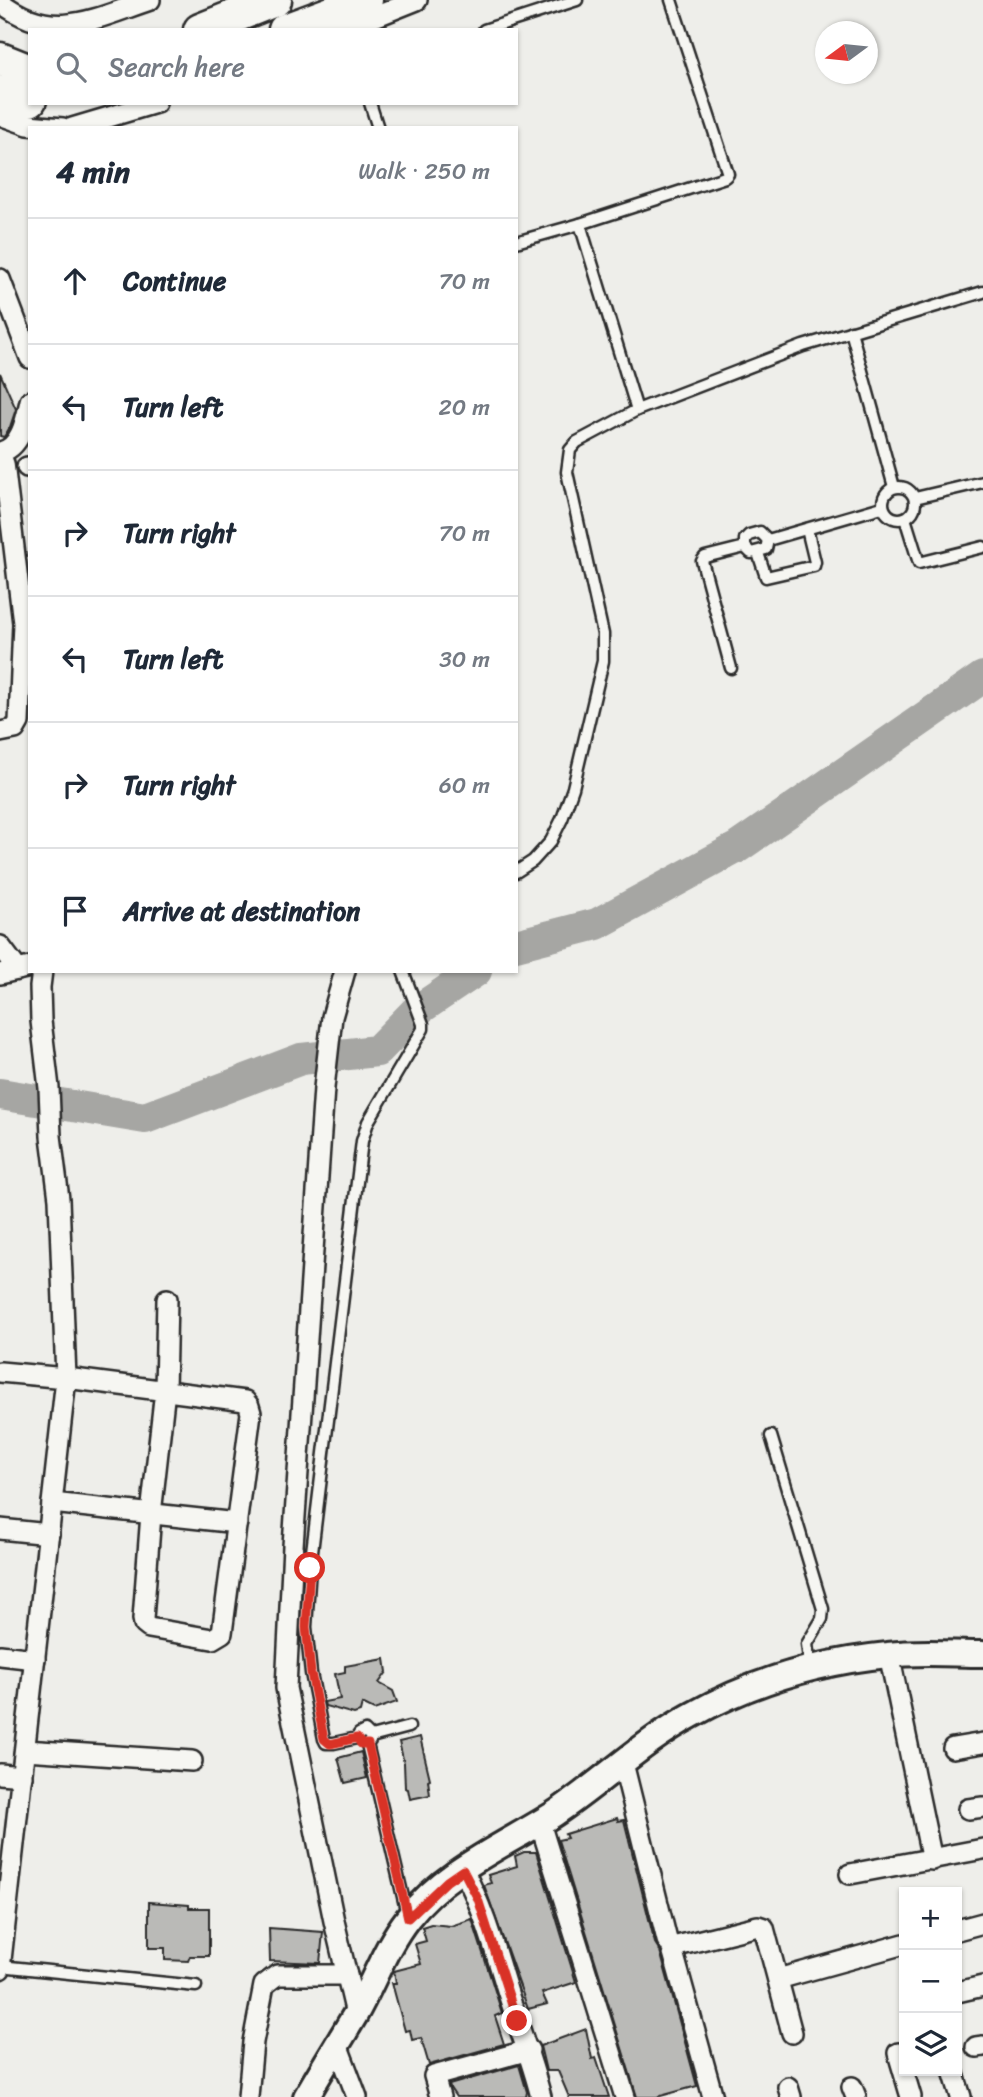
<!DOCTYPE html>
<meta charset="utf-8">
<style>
body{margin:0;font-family:Sriracha,sans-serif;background:#f2f2f3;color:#1f2937}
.controls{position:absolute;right:21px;bottom:21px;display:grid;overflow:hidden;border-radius:0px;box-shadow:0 2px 5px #0004}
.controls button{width:63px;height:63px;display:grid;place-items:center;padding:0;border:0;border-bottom:2px solid #e0e1e3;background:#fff;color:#1f2937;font:35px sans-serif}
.compass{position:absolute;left:815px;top:21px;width:63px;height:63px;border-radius:50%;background:#fff;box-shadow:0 2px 5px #0004;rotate:255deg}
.stop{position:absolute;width:21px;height:21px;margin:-16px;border:5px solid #d93025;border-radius:50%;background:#fff}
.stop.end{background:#d93025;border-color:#fff;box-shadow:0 2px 7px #0008}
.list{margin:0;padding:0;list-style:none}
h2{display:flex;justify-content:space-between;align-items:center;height:91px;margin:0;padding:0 28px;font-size:30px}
h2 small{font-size:23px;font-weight:400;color:#747a83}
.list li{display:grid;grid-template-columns:46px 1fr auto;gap:21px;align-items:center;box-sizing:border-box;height:126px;padding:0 28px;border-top:2px solid #e0e1e3}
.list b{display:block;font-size:26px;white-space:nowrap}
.list em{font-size:23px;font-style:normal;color:#747a83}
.icon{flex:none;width:38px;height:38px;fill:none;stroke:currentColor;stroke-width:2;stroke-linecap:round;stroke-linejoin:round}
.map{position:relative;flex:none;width:983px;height:2097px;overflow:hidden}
.search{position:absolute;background:#fff;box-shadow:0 2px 5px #0004;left:28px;top:28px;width:490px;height:77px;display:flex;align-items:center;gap:18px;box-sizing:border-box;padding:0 24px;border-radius:0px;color:#747a83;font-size:26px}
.panel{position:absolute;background:#fff;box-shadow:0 2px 5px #0004;left:28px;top:126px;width:490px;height:847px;border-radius:0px}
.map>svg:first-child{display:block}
</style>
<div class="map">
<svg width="983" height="2097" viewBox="0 0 983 2097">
<rect width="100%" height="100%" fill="#eeeeea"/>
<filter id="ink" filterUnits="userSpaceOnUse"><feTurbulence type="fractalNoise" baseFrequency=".0143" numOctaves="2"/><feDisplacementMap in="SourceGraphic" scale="14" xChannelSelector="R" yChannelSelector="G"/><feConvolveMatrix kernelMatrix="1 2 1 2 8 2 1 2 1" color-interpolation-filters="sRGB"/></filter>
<g filter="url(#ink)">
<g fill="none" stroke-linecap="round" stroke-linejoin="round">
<g stroke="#a6a6a3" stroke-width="32">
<path d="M516 945 597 924 738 847 983 677"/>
<path d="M0 1094 145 1118 301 1059 377 1051 415 1012 476 971"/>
</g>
</g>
<g fill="#babab7" stroke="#2b2b2b" stroke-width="2">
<path d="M0 373 16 409 10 427 4 437 0 436Z"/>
<path d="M385 1659 387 1672 379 1683 393 1691 397 1702 374 1710 362 1704 360 1712 354 1714 325 1706 324 1702 340 1699 335 1674 345 1672V1666Z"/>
<path d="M420 1737 430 1779 428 1780 430 1795 410 1799 408 1789 405 1788 404 1763 399 1742Z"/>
<path d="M361 1752 367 1778 345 1783 338 1758Z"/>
<path d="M617 1818 618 1821 624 1820 655 1943 660 1951 697 2086 657 2097H637L558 1840 567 1838 565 1834Z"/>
<path d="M524 1852H536L576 1982 542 1993 547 2004 528 2009 484 1885 491 1883 488 1875 517 1866 515 1856Z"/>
<path d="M149 1902 189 1905V1908H209V1956H190L188 1961 165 1960V1948H149Z"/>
<path d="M472 1919 502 2013 495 2016 504 2044 429 2065 421 2038 412 2040 410 2030 405 2031 392 1983H396L394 1971 421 1964 415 1944 426 1941 422 1927 431 1924 451 1926Z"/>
<path d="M269 1928 323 1932 320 1963 270 1961Z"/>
<path d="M586 2029 592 2059 596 2058 609 2097H569L558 2071H546L540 2046Z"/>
<path d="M519 2065 527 2092 526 2097H456L450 2088 449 2085Z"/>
</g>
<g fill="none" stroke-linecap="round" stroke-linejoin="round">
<defs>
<g id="service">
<path d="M484 30 577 0"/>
<path d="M370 103 378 128"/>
<path d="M580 224 725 177 728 174 671 0"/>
<path d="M516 242 580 224 637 410"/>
<path d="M851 331 894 487"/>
<circle cx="899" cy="503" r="16"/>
<path d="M915 498 983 482"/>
<path d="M905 518 919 563 983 547"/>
<path d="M768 540 882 507"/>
<path d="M745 547V539L749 535 760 532 768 540"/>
<path d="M745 547 751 553 766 549 768 540"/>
<path d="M758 553 766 577 814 566 815 562 807 529"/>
<path d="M731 668 702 561 705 557 745 547"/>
<path d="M516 872 533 861 551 841 562 819 573 788 603 661V634L567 472 570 450 577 442 637 410 803 346 983 292"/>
<path d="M771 1436 823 1609 822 1619 807 1644 810 1667"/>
<path d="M371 1737 365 1731 359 1734 357 1738 334 1743H326L324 1739 311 1673 306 1627 310 1568 362 1141 368 1122 423 1029V1024L403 971"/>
<path d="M370 1741 371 1737 409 1727"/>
<path d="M367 1744 407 1914"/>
<path d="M0 1966 196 1986"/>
</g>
<g id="minor">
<path d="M0 2C53 43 93 19 150 0"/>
<path d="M342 30 417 0"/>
<path d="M0 115 28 125 63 128"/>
<path d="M72 128 156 103"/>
<path d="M0 279 30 358"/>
<path d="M0 452C21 448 26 419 30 401"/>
<path d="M27 467H30"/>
<path d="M0 732 15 729 19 722 23 623 4 463"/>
<path d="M0 946 18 970"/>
<path d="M345 971 332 1017 324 1088 293 1546 286 1688 334 1921 356 2014"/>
<path d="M0 974 30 967"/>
<path d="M0 1372 66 1378 245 1401 249 1406 251 1413 222 1633 212 1639 149 1628 144 1624 143 1619 151 1514 165 1390 167 1299"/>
<path d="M52 1503 237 1523"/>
<path d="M0 1529 49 1534"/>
<path d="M889 1654 932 1860"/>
<path d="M0 1655 35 1659"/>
<path d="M953 1748 983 1743"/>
<path d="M25 1750 192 1761"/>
<path d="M623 1763 667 1940 671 1945 677 1946 758 1926 764 1928 792 2033"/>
<path d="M0 1774 22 1776"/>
<path d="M968 1809 983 1807"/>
<path d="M540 1823 625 2097"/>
<path d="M463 1870C484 1909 495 1951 508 1993 519 2028 532 2061 541 2097"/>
<path d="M850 1874 983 1849"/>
<path d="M957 1930 983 1923"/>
<path d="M671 1945 713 2097"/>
<path d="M0 1969 66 1378 59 1199 51 1136 49 1088 41 1021 40 987 42 971"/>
<path d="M778 1979 904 1944"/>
<path d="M957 1992 983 1986"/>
<path d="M337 2044 357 2097"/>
<path d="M976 2047 983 2046"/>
<path d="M898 2053 911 2097"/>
<path d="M953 2071 961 2097"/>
<path d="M788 2087 791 2097"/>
<path d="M852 2087 856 2097"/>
<path d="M248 2097 253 2042 264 1985 277 1975H347"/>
<path d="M440 2097 434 2076 529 2050"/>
</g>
<path id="tertiary" d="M306 2097C322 2069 339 2042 355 2015 374 1982 384 1949 408 1918 445 1870 505 1845 554 1814 601 1783 642 1742 692 1715 753 1681 818 1662 888 1655 919 1651 952 1654 983 1654"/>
<g id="primary">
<path d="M200 30 275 0"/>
<path d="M285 30 366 0"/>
<path d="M0 59 30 71"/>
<path d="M0 92 30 100"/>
</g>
</defs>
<use href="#service" stroke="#2b2b2b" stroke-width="15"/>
<use href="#minor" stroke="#2b2b2b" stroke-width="24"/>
<use href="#tertiary" stroke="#2b2b2b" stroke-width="30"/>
<use href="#primary" stroke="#2b2b2b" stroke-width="37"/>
<use href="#service" stroke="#f6f6f2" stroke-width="10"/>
<use href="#minor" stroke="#f6f6f2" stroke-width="19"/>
<use href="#tertiary" stroke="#f6f6f2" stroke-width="24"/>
<use href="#primary" stroke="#f6f6f2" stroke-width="32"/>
</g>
</g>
<g fill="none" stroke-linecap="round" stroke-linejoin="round" filter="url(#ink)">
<path stroke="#d93025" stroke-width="9" d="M310 1568 306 1627 311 1673 324 1739 330 1744 357 1738 361 1744H368L408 1918 447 1881 463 1870 478 1899 517 2021"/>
</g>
</svg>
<div class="controls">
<button>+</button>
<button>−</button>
<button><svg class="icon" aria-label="layers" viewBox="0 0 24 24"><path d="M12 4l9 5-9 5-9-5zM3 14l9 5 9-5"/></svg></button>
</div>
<svg class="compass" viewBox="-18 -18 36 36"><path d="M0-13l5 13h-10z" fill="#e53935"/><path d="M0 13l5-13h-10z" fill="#747a83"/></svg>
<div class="stop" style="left:310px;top:1568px"></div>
<div class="stop end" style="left:517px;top:2021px"></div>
<div class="search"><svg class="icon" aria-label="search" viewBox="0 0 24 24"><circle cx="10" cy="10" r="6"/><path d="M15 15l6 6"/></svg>Search here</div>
<section class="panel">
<h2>4 min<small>Walk · 250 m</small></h2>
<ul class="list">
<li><svg class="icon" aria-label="ahead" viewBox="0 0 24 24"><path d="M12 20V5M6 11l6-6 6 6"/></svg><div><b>Continue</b></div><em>70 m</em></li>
<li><svg class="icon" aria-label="left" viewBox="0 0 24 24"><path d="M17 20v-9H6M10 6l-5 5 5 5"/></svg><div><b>Turn left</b></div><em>20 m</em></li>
<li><svg class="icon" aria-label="right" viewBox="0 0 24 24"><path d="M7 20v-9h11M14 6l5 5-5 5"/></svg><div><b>Turn right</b></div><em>70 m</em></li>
<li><svg class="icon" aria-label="left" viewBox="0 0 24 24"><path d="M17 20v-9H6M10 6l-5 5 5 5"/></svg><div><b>Turn left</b></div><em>30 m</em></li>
<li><svg class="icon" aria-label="right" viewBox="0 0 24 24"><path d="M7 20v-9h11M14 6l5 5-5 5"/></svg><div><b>Turn right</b></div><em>60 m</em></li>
<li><svg class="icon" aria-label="arrive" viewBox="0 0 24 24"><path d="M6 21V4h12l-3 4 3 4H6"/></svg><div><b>Arrive at destination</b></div></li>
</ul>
</section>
</div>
